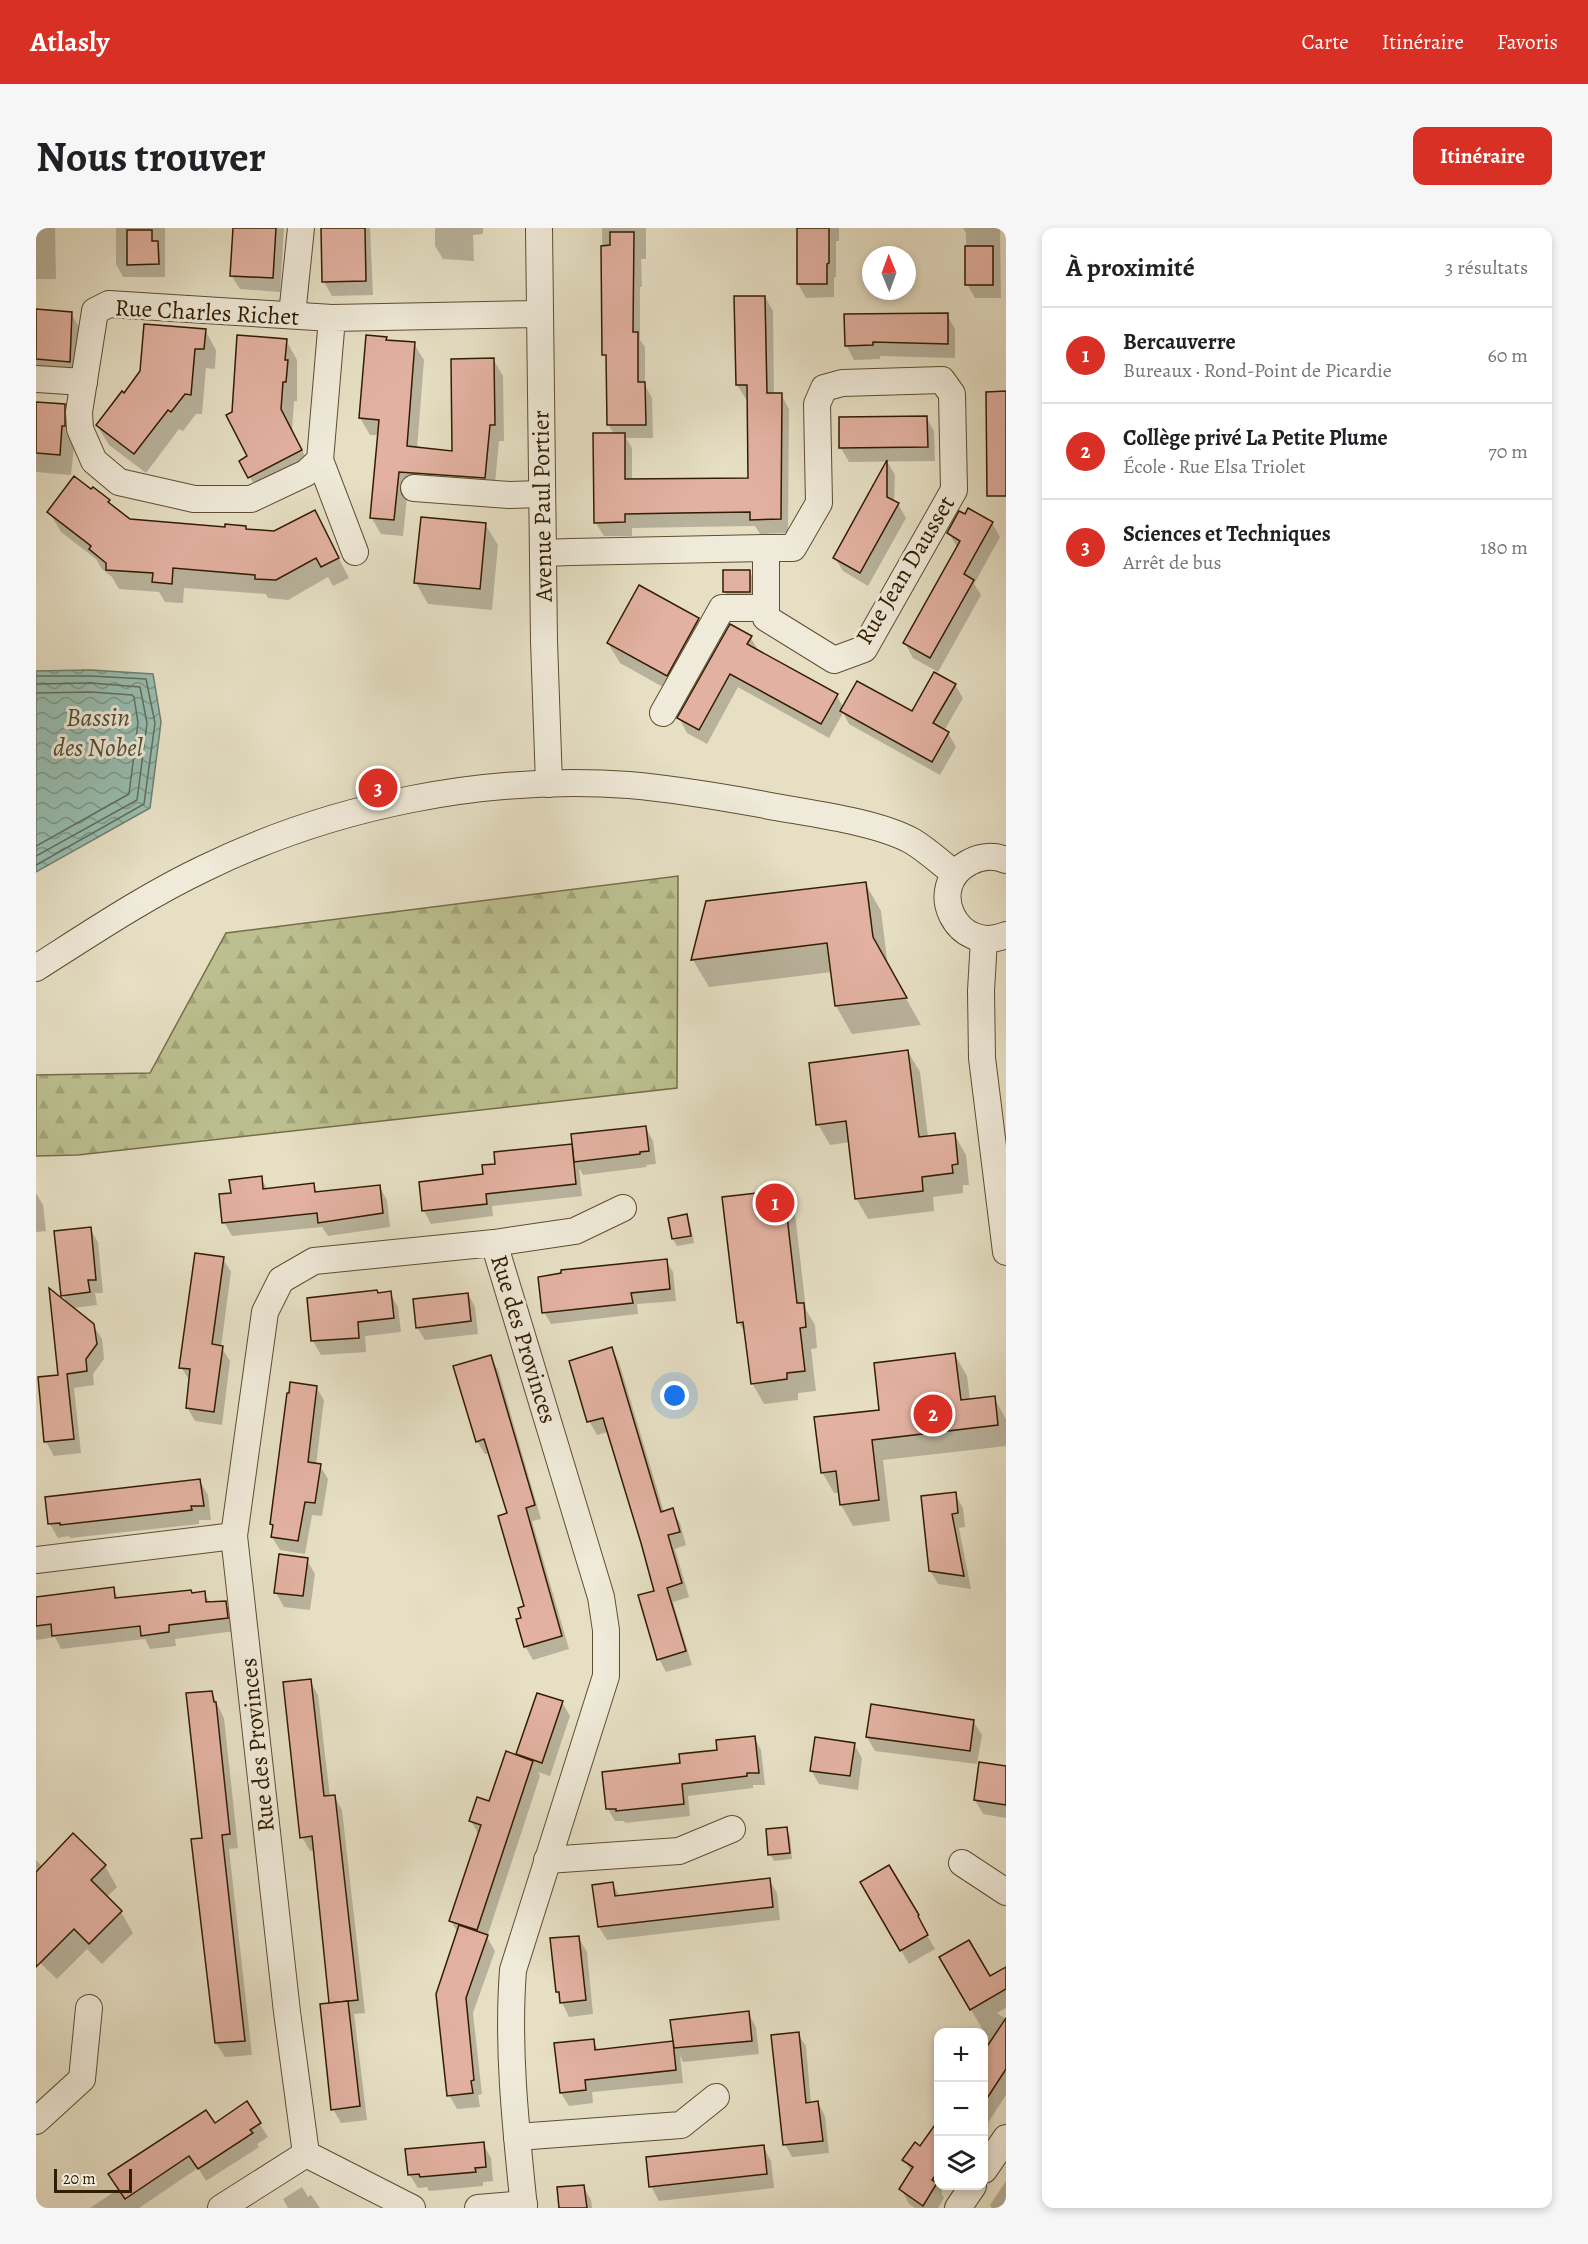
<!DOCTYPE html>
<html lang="fr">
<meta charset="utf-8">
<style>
body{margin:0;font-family:Alegreya,serif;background:#f6f6f6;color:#202124}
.controls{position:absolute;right:18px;bottom:18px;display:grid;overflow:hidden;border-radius:12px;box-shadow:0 3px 9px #0003}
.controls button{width:54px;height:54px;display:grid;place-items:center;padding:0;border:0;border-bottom:2px solid #e0e0e0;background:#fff;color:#202124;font:30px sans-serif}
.compass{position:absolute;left:826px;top:18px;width:54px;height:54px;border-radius:50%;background:#fff;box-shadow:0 3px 9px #0003;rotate:359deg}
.scale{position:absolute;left:18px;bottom:15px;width:78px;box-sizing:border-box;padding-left:6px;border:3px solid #321d00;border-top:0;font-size:16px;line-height:21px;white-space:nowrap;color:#321d00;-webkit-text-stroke:4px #efead9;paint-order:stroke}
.you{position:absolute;left:639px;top:1168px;width:21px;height:21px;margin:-15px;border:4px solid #fff;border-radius:50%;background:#1a73e8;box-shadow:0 0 0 9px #1a73e833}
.badge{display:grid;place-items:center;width:39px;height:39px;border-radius:50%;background:#d93025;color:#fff;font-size:20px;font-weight:700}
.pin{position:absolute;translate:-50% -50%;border:3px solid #fff;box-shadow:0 2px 6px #0006}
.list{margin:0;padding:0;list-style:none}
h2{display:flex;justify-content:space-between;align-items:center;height:78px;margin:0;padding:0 24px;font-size:26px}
h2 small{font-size:20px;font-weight:400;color:#757577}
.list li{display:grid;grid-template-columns:39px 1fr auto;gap:18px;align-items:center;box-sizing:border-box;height:96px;padding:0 24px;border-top:2px solid #e0e0e0}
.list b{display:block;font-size:22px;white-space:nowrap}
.list p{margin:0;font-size:20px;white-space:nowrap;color:#757577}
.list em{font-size:20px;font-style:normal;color:#757577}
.icon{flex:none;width:33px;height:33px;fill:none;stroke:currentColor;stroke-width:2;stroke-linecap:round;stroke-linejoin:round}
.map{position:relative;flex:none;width:970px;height:1980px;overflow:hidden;border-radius:12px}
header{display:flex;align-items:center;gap:36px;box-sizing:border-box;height:84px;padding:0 30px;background:#d93025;color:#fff}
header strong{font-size:28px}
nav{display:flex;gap:33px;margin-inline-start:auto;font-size:21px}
.intro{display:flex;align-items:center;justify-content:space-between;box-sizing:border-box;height:144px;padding:0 36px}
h1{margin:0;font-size:42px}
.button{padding:15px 27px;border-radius:12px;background:#d93025;color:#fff;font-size:21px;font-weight:700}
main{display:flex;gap:36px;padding:0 36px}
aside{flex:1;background:#fff;border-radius:12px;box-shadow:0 3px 9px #0003}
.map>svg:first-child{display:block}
</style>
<header>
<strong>Atlasly</strong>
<nav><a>Carte</a><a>Itinéraire</a><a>Favoris</a></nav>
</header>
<div class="intro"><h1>Nous trouver</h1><a class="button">Itinéraire</a></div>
<main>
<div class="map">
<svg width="970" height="1980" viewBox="0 0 970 1980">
<defs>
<pattern id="forest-firs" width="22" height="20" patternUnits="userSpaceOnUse" patternTransform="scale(1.5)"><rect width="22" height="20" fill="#bcc090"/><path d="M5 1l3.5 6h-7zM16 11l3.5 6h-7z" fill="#a2a57a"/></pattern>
<pattern id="water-waves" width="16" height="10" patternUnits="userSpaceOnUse" patternTransform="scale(1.5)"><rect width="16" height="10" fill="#97bdb0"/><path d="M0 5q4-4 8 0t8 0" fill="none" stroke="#7c998d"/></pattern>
</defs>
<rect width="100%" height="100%" fill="#e6dfc4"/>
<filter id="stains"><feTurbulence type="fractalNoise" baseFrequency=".00333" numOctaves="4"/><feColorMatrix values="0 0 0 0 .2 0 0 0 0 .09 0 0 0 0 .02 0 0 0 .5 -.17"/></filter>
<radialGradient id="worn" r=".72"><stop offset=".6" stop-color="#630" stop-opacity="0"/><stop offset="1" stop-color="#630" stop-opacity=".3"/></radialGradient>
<path fill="url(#forest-firs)" stroke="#776e48" stroke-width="1.5" d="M642 648 641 860 42 927 0 928V847L114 845 190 705Z"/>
<path fill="url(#water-waves)" stroke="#6f7d6a" stroke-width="1.5" d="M55 442 117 446 125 494 114 580 0 644V443Z"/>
<g fill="#0003">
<path d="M0 0H19L20 51H0Z"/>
<path d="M80 0H129V49H87L80 36Z"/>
<path d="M198 0H248L244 64 204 61 195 47Z"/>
<path d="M286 0H334L337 67 296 68 288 54Z"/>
<path d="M399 0H447V6L437 7 438 33 407 31 399 18Z"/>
<path d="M566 0H610V31H605L606 59H604V112L609 119V157L616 170 617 210H590L596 220V253L714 251 713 171H710L701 157 729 69 737 83 738 167 745 166 753 181 752 305 724 306 719 298 652 299 596 300V308H568L559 294 578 206 572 196V133L568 126Z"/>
<path d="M762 0H803V13H800V49H798V69L770 70 762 56Z"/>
<path d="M927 0H964L965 70H939L931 56 930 5Z"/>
<path d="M0 82 35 85 47 106 45 155 0 151Z"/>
<path d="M911 87 919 101V130L844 128V131L818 132 810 117Z"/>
<path d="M169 102 180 122 179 141 170 140 166 186H160L147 203 143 201 110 245 73 217 61 197 88 167Z"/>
<path d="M350 110 352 113 378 116 388 132 381 221 418 224 457 131 467 148 468 213H463L458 266 372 260 367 308 345 306 335 289 343 207H334L324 190Z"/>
<path d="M250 112 261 132V173H258L256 203 277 243 225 269 205 233 214 229 197 185Z"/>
<path d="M0 175 28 178 40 199 35 247 0 244Z"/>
<path d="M890 189 898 203 899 233 813 234 805 220Z"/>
<path d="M852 235 859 247 858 274 862 276 870 290 832 358 807 343 799 330Z"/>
<path d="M73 273 76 279 94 292 190 300 210 299 211 302 238 305 279 284 313 350 297 358 292 349 252 372 232 370 230 366 148 360 147 375 129 374 123 364 83 361 76 349 66 341 60 331 25 304 13 284Z"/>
<path d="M956 295 964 309 938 356 945 367 902 444 877 430 869 415 921 319 913 305Z"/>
<path d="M449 296 462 317 456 382 392 376 380 355Z"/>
<path d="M713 343 717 350V371H693L689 364Z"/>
<path d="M662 391 674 412 643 468 584 435 572 415Z"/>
<path d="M714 409 723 423 801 468 807 479 876 486 919 457 927 470 908 503 912 505 920 519 904 547 813 496 807 485 793 510 702 459 671 516 651 505 643 490Z"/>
<path d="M829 655 845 683 852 739 885 797 816 806 800 778 796 744 673 759 657 732Z"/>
<path d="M872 824 884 844 892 909 918 906 930 927 933 957H927V965L897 969 898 983 832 991 820 970 814 914 794 917 782 896Z"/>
<path d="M610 900 617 913 620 936 610 937 611 939 547 947 543 940 546 968 456 978 457 988 395 996 388 983 448 948 461 937 535 917 538 923Z"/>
<path d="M225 950 232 962 277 957 282 966 343 958 351 972 354 999 292 1008 286 999 196 1008 188 994Z"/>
<path d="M747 964 759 985 770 1082 779 1097 781 1120 775 1121 780 1163 762 1165V1172L728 1176 716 1155 711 1108 703 1095Z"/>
<path d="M0 965 7 977 10 1003 0 1004Z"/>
<path d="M650 988 654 995 658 1015 641 1018 637 1011 633 991Z"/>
<path d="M54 1001 62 1014 67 1065H59L61 1077 37 1080 57 1097 66 1111 68 1131 57 1146 58 1157 38 1160 45 1225 18 1228 10 1214 4 1150 24 1148 32 1077 27 1067Z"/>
<path d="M187 1031 195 1044 185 1119 194 1133 186 1197 159 1193 151 1179 154 1153 145 1139Z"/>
<path d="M630 1033 637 1044 640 1073 601 1076 602 1086 515 1096 508 1084Z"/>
<path d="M354 1065 362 1079 365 1104 329 1108 330 1124 285 1127 277 1113 342 1066Z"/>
<path d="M432 1066 439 1079 442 1106 389 1112 381 1099Z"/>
<path d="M576 1121 583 1134 628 1284 636 1282 644 1295 650 1317 639 1321 653 1369 637 1374 656 1437 630 1444 623 1431 620 1364 572 1204 561 1207 553 1193Z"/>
<path d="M919 1127 931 1148 934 1173 958 1170 970 1191V1218L847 1232 854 1293 817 1298 805 1277 804 1265H798L786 1244 845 1183Z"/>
<path d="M454 1129 462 1142 505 1291 496 1293 533 1421 497 1432 489 1418 487 1391 490 1379 472 1286 454 1225 449 1226 441 1213Z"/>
<path d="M280 1159 288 1172 280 1237 284 1238 292 1251 286 1288 276 1287 269 1326 244 1322 236 1309 238 1300 235 1296Z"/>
<path d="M164 1253 172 1267 175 1292H163V1296L34 1310 33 1308 22 1310 14 1296Z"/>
<path d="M919 1266 927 1280 929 1299 923 1300 935 1361 902 1356 894 1342Z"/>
<path d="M271 1332 279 1346 274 1382 248 1379 240 1365Z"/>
<path d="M77 1361 83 1371 168 1365 174 1375H189L197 1388 199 1403 139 1411 140 1418 114 1421 109 1411 25 1421 19 1409 0 1412V1370Z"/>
<path d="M274 1453 282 1467 294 1569 298 1568 306 1582 329 1785 318 1786 331 1892 305 1895 297 1881 296 1776 279 1622 274 1623 266 1609Z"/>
<path d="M175 1464 188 1490 202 1620 193 1621 216 1827 189 1829 180 1815 157 1612 168 1611Z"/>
<path d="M526 1474 534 1488 514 1548 502 1544 504 1548 451 1709 459 1723 437 1785 446 1866 442 1867 444 1879 421 1881 413 1867 422 1705 415 1693 443 1607 435 1593 454 1575 484 1530 482 1526Z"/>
<path d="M937 1493 946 1507 941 1536 839 1523 831 1509Z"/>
<path d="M718 1509 725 1522 729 1557H717V1560L652 1568 654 1588 589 1595 588 1593H579L572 1581 646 1537Z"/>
<path d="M818 1516 826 1530 822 1562 783 1556 775 1542Z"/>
<path d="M945 1535 970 1539V1590L947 1586 939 1572Z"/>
<path d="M750 1601 754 1608 756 1631 738 1633 734 1626Z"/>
<path d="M37 1607 69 1638 81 1659 70 1670 85 1684 97 1705 66 1736 51 1721 21 1751 0 1731V1632L7 1639Z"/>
<path d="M852 1639 890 1702 889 1704 899 1721 873 1736 826 1655Z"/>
<path d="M733 1652 741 1665 744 1692 571 1712 563 1699 576 1655 584 1669Z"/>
<path d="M542 1709 551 1724 557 1786 533 1789 521 1764Z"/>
<path d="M905 1730 954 1750 970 1741V1780L961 1785 970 1791V1867L948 1901V1814L951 1809Z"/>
<path d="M712 1785 720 1799 723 1826 647 1834 644 1827 647 1855 556 1864 557 1875 533 1878 525 1865 520 1816 557 1813 563 1823 636 1815 639 1821 636 1793Z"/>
<path d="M762 1806 770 1818 775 1876 782 1875 789 1888 793 1925 756 1929 749 1916Z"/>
<path d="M210 1875 232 1909 221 1916 223 1919 170 1953 162 1940 103 1980H54Z"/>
<path d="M903 1894V1958H910L905 1964 908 1970 902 1980H879L873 1976 865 1961 876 1945 868 1932 885 1920Z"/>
<path d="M447 1916 455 1930 457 1953 447 1954V1958L393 1963 391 1959 382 1960 373 1946Z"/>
<path d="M727 1918 735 1933 738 1960 623 1973 615 1958Z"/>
<path d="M970 1953V1980H956L954 1977Z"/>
<path d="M547 1958 555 1972 556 1980H522V1973Z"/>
<path d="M266 1959 272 1969 275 1967 284 1980H252L247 1971Z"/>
</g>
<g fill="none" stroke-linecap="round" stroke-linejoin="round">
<g stroke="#646d58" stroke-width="1.5">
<path d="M0 448H55L110 451 119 495 108 576 0 637"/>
<path d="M0 456 55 455 104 459 111 495 101 572 0 628"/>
<path d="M0 465 55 464 96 467 98 469 102 495 93 566 0 618"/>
</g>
</g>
<g fill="#e2b1a1" stroke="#321d00" stroke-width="1.5">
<path d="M197 0H240L237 50 194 48Z"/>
<path d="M285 0H329L330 53 286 54Z"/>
<path d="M761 0H793V35L791 36V56H761Z"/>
<path d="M91 2H116V13H122L123 36 91 37Z"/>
<path d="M574 4H598L597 104H602V154H609L610 197H571L570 127H566L565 18 574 17Z"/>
<rect x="929" y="18" width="28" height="39"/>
<path d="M698 68H729L731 165H746L745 291 714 292V284L644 285 589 286V294L558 295 557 205H589V251L712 250 711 157H700Z"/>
<path d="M0 81 36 84 34 134 0 131Z"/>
<path d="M912 85V116L837 114V117L809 118 808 86Z"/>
<path d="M108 96 170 101 168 121H159L155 167 149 166 135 184 132 182 98 226 60 197 86 163 88 165 104 143Z"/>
<path d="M201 107 251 111 249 132H252L250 154H247L245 181 266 222 212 250 203 233 211 228 190 187 196 184Z"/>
<path d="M330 107 351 109 350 112 379 114 371 218 416 223 415 131 458 130 459 197H454L449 250 363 244 358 292 334 290 343 192 323 190Z"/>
<path d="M970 163V268H951L950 164Z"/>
<path d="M0 174 29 176V198H26L24 227 0 225Z"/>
<path d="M891 188 892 219 803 220V189Z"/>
<path d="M851 232V269L863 275 824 345 797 330Z"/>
<path d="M38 248 55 261 57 259 74 272 72 274 94 291 189 299V296L210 298V301L238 303 279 282 303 330 285 339 280 330 240 352 219 351V347L137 340 136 356 116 354 117 345 70 342V335L53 321 55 318 11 284Z"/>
<path d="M932 280 957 294 928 346 938 352 894 430 867 415 924 313 911 305 923 283 929 286Z"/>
<path d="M385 289 450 295 444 361 378 355Z"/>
<rect x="687" y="342" width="27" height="22"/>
<path d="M603 357 663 390 631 448 571 415Z"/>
<path d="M694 396 716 408 711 416 802 466 785 496 694 446 663 502 641 490Z"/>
<path d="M898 444 920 456 897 495 913 504 896 534 804 483 821 453 876 483Z"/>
<path d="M830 654 837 709 871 770 799 778 791 715 655 732 670 673Z"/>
<path d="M872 822 883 909 919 905 922 936 916 937 917 945 886 949 887 963 819 971 810 893 780 897 773 835Z"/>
<path d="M610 898 613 923 604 924V926L538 934 535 906Z"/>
<path d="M536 916 540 956 450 966 451 976 386 983 383 954 447 946 446 937 459 936 458 924Z"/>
<path d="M226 948 227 961 278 955 279 964 344 957 347 985 282 995 281 985 186 995 183 966 195 965 193 952Z"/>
<path d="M748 962 761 1075H768L770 1099 764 1100 769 1143 751 1145V1151L715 1156 707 1094 701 1095 686 969Z"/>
<path d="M651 986 655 1008 636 1011 632 990Z"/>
<path d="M55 999 60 1052H52L54 1064 25 1068 18 1003Z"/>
<path d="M159 1025 188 1029 176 1116 187 1118 178 1184 150 1180 154 1141 143 1140Z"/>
<path d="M631 1031 634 1061 595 1065 597 1075 506 1085 502 1049 525 1045V1042Z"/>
<path d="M13 1060 58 1096 61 1116 50 1131 51 1143 31 1146 38 1211 8 1214 2 1149 22 1147Z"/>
<path d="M341 1062 342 1065 355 1063 358 1090 322 1094 323 1110 275 1113 271 1070Z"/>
<path d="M432 1065 435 1093 380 1100 377 1071Z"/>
<path d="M576 1119 625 1284 637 1280 644 1304 632 1307 646 1355 631 1360 650 1423 621 1432 602 1367 618 1363 605 1315 567 1190 551 1194 533 1133Z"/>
<path d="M919 1125 925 1172 959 1168 962 1197 836 1212 843 1272 804 1277 800 1243 785 1245 778 1189 843 1182 838 1135Z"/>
<path d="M455 1127 499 1277 490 1280 526 1408 488 1419 480 1391 485 1390 482 1380 488 1378 462 1288 471 1285 448 1211 440 1214 417 1138Z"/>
<path d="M254 1154 281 1158 272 1234 285 1236 279 1275 269 1274 262 1313 235 1309 237 1297 234 1296 251 1165H253Z"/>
<path d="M164 1251 168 1278H155L156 1282 24 1297V1295L12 1296 9 1269Z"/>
<path d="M920 1264 922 1285 916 1286 928 1348 893 1343 885 1268Z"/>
<path d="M243 1326 272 1330 267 1368 238 1365Z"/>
<path d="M78 1359 79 1370 155 1362 156 1365 169 1363 170 1374 190 1373 192 1390 133 1397V1404L105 1408 104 1398 16 1408 15 1396 0 1398V1369Z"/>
<path d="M275 1451 288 1568 299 1567 322 1772 293 1775 276 1608 264 1610 247 1454Z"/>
<path d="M176 1463 178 1474H180L194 1606 186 1607 209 1813 179 1815 155 1611 166 1610 150 1465Z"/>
<path d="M501 1465 527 1473 506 1535 480 1526Z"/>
<path d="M835 1476 938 1492 934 1523 830 1509Z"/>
<path d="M719 1508 723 1545H711V1548L646 1556 648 1576 580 1583V1581H570L566 1544 644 1535 643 1526 681 1522 680 1512Z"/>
<path d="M779 1509 819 1515 814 1548 774 1543Z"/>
<path d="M470 1523 497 1533 441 1702 413 1693 445 1597 433 1593 441 1569 453 1573Z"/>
<path d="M943 1534 970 1538V1577L938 1572Z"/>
<path d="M751 1599 754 1625 732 1627 730 1601Z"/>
<path d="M37 1605 70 1637 55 1652 86 1683 53 1716 38 1701 0 1739V1644Z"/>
<path d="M853 1637 883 1687 882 1688 892 1707 864 1723 824 1654Z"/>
<path d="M734 1650 737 1679 562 1699 556 1657 577 1654 579 1668Z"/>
<path d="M423 1697 452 1707 430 1770 438 1852 435 1853 437 1865 411 1868 400 1766Z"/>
<path d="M543 1708 550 1772 524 1775 523 1764H520L514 1710Z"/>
<path d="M933 1712 954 1748 970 1739V1761L934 1782 903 1729Z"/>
<path d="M312 1773 324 1878 295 1882 284 1776Z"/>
<path d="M713 1783 716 1813 638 1820 634 1792Z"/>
<path d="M970 1790V1841L948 1875V1823Z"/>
<path d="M763 1804 770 1875 782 1873 787 1913 747 1917 735 1807Z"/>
<path d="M558 1811 559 1822 637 1813 640 1842 549 1852 550 1862 524 1865 518 1815Z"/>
<path d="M211 1873 225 1895 214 1902 217 1905 162 1941 153 1928 89 1971 72 1946 170 1882 179 1895Z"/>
<path d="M903 1891V1942L896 1952 901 1955 887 1978 863 1961 877 1939 866 1932 879 1914 884 1918Z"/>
<path d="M448 1914 450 1939 439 1940 440 1944 384 1949 383 1946 372 1947 369 1921Z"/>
<path d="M728 1917 731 1946 613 1959 610 1929Z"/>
<path d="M548 1957 551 1980H523L521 1959Z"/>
</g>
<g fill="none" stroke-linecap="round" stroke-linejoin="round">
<defs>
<g id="minor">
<path d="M503 0 508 413 513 556"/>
<path d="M256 87 265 0"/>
<path d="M296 90 284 232 270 245 215 271H158L83 254 58 233 44 201 43 184 59 83 73 76 296 90 504 86"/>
<path d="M0 151 48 154"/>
<path d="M284 232 319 324"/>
<path d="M378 260 473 267 506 266"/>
<path d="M507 325 535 324 730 320H757L783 275 781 176 788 160 806 155 906 152 916 166 918 262 828 421 798 432 730 390V320"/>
<path d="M627 485 686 380H730"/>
<path d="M970 632C958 627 945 628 934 634 887 658 921 728 970 707"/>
<path d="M948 711 945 763 946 830 970 1024"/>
<path d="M0 740C55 705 110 668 169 640 298 577 449 547 593 557 637 561 680 568 724 576 768 585 837 592 876 613 891 622 905 635 919 646"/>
<path d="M458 1015 539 1003 587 980"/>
<path d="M0 1332 198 1308"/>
<path d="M511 1632 643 1623 696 1601"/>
<path d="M926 1635 970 1664"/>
<path d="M0 1893 46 1851 53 1780"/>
<path d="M481 1909 645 1897 680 1869"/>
<path d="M948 1942 970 1910"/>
<path d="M185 1980 270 1926"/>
<path d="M376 1980 270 1926 251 1784 198 1308 229 1084 245 1052 278 1033 458 1015 565 1369 570 1402V1448L477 1742C471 1821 480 1901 488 1980"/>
<path d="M442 1980 488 1976"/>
<path d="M922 1980 937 1958"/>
</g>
</defs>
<use href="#minor" stroke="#5f4e31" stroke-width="28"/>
<use href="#minor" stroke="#efead9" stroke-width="26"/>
</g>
<g text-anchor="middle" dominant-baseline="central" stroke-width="6" stroke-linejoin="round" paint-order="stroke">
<g font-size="24" fill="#321d00" stroke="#efead9">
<text transform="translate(171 84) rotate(3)">Rue Charles Richet</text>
<text transform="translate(506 278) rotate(-91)">Avenue Paul Portier</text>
<text transform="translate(869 342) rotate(-59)">Rue Jean Dausset</text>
<text transform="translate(488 1111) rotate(73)">Rue des Provinces</text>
<text transform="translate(221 1517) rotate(-96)">Rue des Provinces</text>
</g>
<g font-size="26" font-style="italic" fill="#504d35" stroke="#efead9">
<text x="62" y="489">Bassin<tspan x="62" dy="30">des Nobel</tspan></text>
</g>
</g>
<rect width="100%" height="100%" filter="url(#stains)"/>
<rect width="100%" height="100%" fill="url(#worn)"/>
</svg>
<div class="controls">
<button>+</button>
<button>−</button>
<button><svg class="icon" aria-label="layers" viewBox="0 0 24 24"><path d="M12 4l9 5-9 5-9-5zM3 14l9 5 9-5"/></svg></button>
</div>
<svg class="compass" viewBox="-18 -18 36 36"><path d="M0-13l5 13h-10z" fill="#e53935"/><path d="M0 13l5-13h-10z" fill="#757577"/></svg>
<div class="scale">20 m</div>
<div class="you"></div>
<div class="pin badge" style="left:739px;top:975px">1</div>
<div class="pin badge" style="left:897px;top:1186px">2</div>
<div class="pin badge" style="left:342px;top:560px">3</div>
</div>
<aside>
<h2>À proximité<small>3 résultats</small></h2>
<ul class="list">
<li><span class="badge">1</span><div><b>Bercauverre</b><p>Bureaux · Rond-Point de Picardie</p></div><em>60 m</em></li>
<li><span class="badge">2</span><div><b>Collège privé La Petite Plume</b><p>École · Rue Elsa Triolet</p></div><em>70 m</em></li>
<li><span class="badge">3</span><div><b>Sciences et Techniques</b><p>Arrêt de bus</p></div><em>180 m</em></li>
</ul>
</aside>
</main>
